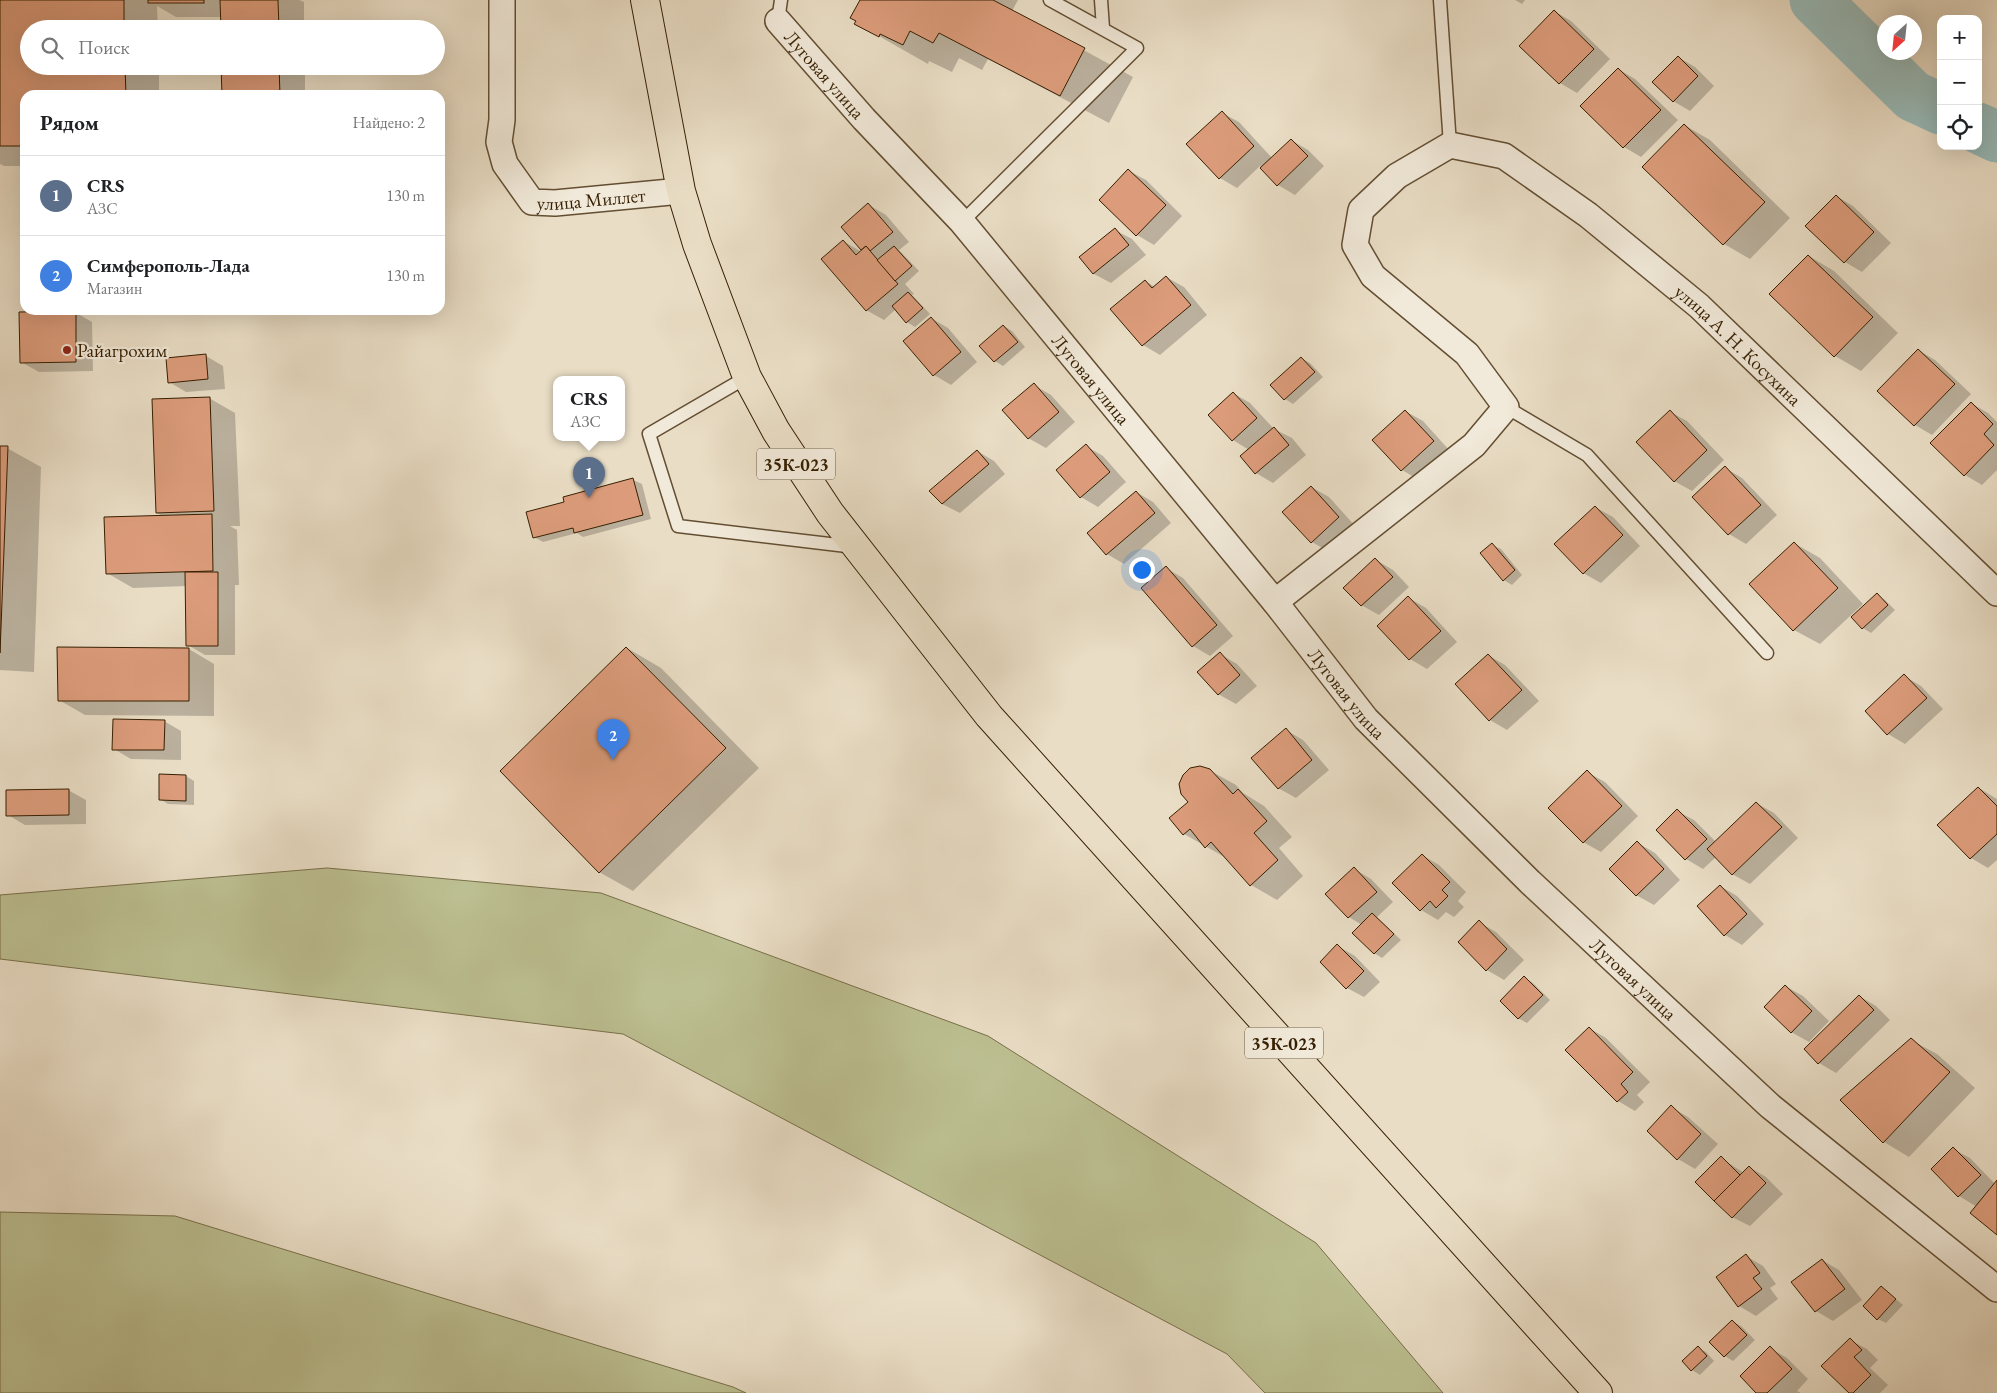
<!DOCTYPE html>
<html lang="ru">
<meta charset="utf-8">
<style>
body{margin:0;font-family:"EB Garamond",serif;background:#f6f6f6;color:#202124}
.controls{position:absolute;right:15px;top:15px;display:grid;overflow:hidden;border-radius:10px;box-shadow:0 5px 20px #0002}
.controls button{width:45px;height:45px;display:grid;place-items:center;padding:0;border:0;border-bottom:1px solid #e0e0e0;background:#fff;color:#202124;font:25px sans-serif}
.compass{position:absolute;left:1877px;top:15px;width:45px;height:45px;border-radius:50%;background:#fff;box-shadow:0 5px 20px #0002;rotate:207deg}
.you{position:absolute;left:1141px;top:569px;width:18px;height:18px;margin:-12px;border:4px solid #fff;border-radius:50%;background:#1a73e8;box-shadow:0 0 0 8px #1a73e833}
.badge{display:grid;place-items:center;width:32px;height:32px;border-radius:50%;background:#8f2418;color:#fff;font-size:16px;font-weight:700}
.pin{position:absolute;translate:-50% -41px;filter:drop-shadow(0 1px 2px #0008)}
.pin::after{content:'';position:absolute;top:26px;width:18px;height:15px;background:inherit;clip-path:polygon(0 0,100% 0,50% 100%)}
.popup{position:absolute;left:553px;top:376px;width:72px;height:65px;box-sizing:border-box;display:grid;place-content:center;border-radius:10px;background:#fff;filter:drop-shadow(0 1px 4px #0005);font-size:16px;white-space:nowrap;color:#757577}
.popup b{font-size:19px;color:#202124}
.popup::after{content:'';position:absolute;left:50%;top:100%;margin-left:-10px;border:10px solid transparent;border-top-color:#fff}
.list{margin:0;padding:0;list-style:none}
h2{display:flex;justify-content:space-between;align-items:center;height:65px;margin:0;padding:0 20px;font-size:21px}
h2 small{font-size:16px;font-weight:400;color:#757577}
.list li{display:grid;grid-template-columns:32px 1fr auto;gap:15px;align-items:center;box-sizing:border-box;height:80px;padding:0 20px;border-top:1px solid #e0e0e0}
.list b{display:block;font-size:19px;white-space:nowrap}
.list p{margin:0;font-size:16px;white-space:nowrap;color:#757577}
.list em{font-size:16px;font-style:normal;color:#757577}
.icon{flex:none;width:28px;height:28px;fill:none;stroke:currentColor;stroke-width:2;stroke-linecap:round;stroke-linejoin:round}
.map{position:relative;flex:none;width:1997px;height:1393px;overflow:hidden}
.search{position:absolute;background:#fff;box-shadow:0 5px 20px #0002;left:20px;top:20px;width:425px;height:55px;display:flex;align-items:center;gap:12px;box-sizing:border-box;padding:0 18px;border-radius:28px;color:#757577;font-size:19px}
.panel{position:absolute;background:#fff;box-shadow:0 5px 20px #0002;left:20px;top:90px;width:425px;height:225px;border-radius:15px}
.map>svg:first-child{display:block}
</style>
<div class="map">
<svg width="1997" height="1393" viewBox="0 0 1997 1393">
<rect width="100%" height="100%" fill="#e9ddc5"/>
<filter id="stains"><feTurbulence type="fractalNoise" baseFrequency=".004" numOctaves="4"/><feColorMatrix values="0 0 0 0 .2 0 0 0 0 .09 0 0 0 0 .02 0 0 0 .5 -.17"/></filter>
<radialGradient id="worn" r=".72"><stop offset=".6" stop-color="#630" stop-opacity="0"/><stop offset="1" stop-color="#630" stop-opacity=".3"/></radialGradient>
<g fill="#bcbf91" stroke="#796f49">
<path d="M327 868 601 893 988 1036 1316 1243 1443 1393H1265L1227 1354 623 1034 0 959V895Z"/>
<path d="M0 1212 175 1216 733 1387 746 1393H0Z"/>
</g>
<g fill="#0003">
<path d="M0 0H299L304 2V29H222V17H176L157 6 158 29H29V66H159V95H25V166H4L0 164Z"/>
<path d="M861 0H1018L1012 11 1133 77 1109 123 988 59 982 70 959 58 952 72 929 61 928 64 856 23Z"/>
<path d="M1515 0H1525L1522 4Z"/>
<path d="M1554 11 1571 21 1610 59 1577 93 1560 83 1521 46Z"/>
<path d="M1678 57 1695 67 1714 86 1690 111 1673 101Z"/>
<rect x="223" y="66" width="82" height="29"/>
<path d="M1618 69 1635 79 1678 120 1641 157 1624 147 1582 106Z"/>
<path d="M1222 113 1239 122 1272 158 1291 140 1308 150 1324 166 1295 195 1278 185 1260 166 1237 188 1220 178Z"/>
<path d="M1684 125 1710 140 1790 218 1750 259 1724 244 1644 167Z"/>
<path d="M1129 171 1146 180 1182 216 1154 245 1137 235 1101 200Z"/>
<path d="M1836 196 1853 206 1891 243 1862 272 1845 262 1807 226Z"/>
<path d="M869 205 886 215 909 242 899 250 919 271 905 284 914 294 912 295 930 314 915 327 907 322 896 309 884 320 866 310 843 241 860 251 863 250 843 227Z"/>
<path d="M1115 230 1132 239 1146 255 1111 283 1094 274 1081 257Z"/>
<path d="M1809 256 1834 271 1898 333 1861 371 1835 356 1771 294Z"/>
<path d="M1166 277 1184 287 1207 315 1160 355 1143 345 1145 281 1155 287Z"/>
<path d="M75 312 92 322 93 371 39 372 21 362Z"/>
<path d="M931 318 948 328 977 362 951 385 934 375Z"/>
<path d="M1004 326 1012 331 1025 347 1003 366 995 361Z"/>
<path d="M1918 350 1935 360 1971 394 1932 435 1915 425Z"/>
<path d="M206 356 223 366 225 389 186 392 169 382Z"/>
<path d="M1301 358 1310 363 1323 377 1293 404 1285 399 1272 385Z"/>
<path d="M1034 385 1051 395 1075 422 1046 448 1028 438Z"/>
<path d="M1233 393 1250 403 1274 429 1292 438 1306 455 1273 483 1256 473 1249 450 1233 440Z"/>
<path d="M209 398 235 413 240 526H230L237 530 239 585H235V655H205L188 645 187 586 133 588 107 573 164 517 157 513Z"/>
<path d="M1971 403 1988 413 1997 422V470L1982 485 1965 475 1932 443Z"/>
<path d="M1405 411 1423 421 1450 451 1419 480 1402 470 1374 440Z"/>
<path d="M1670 412 1687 421 1724 460 1692 491 1674 481Z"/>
<path d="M1086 446 1103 456 1126 482 1098 507 1081 497Z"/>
<path d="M0 447 7 448 41 467 34 672 0 670Z"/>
<path d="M977 451 994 461 1005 474 960 513 942 504Z"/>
<path d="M1725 468 1742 478 1777 515 1746 544 1729 534 1694 497Z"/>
<path d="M633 480 642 484 651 519 583 537 577 533 543 542 534 537 565 503Z"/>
<path d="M1311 487 1329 497 1356 527 1329 552 1312 542Z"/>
<path d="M1136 492 1153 502 1171 523 1124 564 1107 554Z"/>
<path d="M1595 507 1613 517 1640 546 1601 583 1583 573Z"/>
<path d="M1794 543 1820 558 1863 604 1820 644 1794 630Z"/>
<path d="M1492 545 1501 549 1522 575 1512 585 1504 580Z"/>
<path d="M1376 560 1393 570 1409 587 1379 615 1361 605Z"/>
<path d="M1166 568 1183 578 1233 636 1210 656 1193 646Z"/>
<path d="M1877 595 1885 600 1895 610 1871 633 1863 628Z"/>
<path d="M1409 598 1426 608 1457 642 1427 669 1410 659Z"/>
<path d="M627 648 661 668 759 768 633 891 599 872Z"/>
<path d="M189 649 214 664V716L85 715 59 700Z"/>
<path d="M1220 654 1237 664 1257 686 1236 704 1218 694Z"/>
<path d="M1488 655 1505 665 1539 701 1507 730 1490 720 1456 684Z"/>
<path d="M1904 676 1921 686 1943 709 1905 744 1888 734Z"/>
<path d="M164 721 181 731V760L131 759 114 749Z"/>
<path d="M1286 730 1303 740 1329 770 1296 798 1278 788Z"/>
<path d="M1209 770 1236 785 1243 793 1264 806 1292 837 1279 848 1303 876 1277 900 1251 885 1228 859 1184 834 1190 802Z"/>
<path d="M1587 772 1605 782 1638 816 1601 852 1583 842Z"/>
<path d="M161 775 186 776 194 781V805L168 804 160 799Z"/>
<path d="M1979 788 1997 799V860L1988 868 1971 858Z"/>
<path d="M68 790 86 800V824L25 825 8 815Z"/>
<path d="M1756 803 1774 813 1798 838 1750 884 1732 874 1716 857 1703 869 1686 859 1658 830 1677 811 1694 820 1716 842Z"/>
<path d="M1638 843 1655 853 1680 880 1654 905 1636 895Z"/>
<path d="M1422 855 1439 865 1466 892 1458 901 1464 907 1454 917 1446 912 1438 920 1421 910Z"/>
<path d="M1354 869 1371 879 1393 902 1377 917 1401 940 1382 958 1374 953 1362 925 1349 917 1327 894Z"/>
<path d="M1720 886 1737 896 1764 924 1742 945 1725 935Z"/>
<path d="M1479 922 1496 932 1524 960 1504 980 1487 970Z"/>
<path d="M1338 946 1355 956 1380 982 1364 997 1347 988Z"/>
<path d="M1525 978 1533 983 1550 1000 1527 1023 1518 1018Z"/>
<path d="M1785 986 1803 996 1829 1021 1809 1042 1791 1032Z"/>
<path d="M1859 996 1876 1006 1890 1020 1836 1073 1819 1063Z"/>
<path d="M1589 1028 1606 1038 1650 1082 1637 1095 1644 1102 1635 1111 1618 1101 1567 1050Z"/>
<path d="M1911 1040 1937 1054 1975 1088 1909 1157 1884 1142Z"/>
<path d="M1671 1107 1688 1117 1718 1144 1695 1169 1678 1159Z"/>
<path d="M1953 1149 1970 1158 1995 1184 1997 1182V1234L1977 1207 1959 1196 1932 1169Z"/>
<path d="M1721 1158 1744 1173 1749 1167 1766 1177 1783 1194 1750 1226 1732 1217Z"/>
<path d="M1746 1256 1763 1266 1776 1284 1770 1288 1778 1299 1756 1316 1739 1306Z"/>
<path d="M1822 1260 1839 1270 1862 1300 1833 1321 1816 1311Z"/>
<path d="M1882 1288 1903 1305 1886 1323 1878 1319Z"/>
<path d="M1732 1321 1741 1326 1755 1340 1733 1361 1725 1356 1711 1342Z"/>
<path d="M1850 1340 1867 1349 1878 1360 1870 1368 1888 1385 1880 1393H1850Z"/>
<path d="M1698 1348 1706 1352 1714 1361 1700 1375 1692 1370Z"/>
<path d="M1770 1348 1787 1358 1808 1379 1797 1391 1801 1393H1758Z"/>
</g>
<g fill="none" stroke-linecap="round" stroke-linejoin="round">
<g stroke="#98bbba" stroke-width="51">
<path d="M1815 0 1913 96 1941 109"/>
<path d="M1978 128 1997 137"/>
</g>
</g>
<g fill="#dc9c7b" stroke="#361f01">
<path d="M0 0H124V29H29V66H125L126 95H25V146H0Z"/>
<rect x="148" y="0" width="56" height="3"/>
<path d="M220 0H278L279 29H221Z"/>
<path d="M860 0H993L1085 48 1060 96 939 33 933 43 910 31 903 45 880 34 879 37 854 24 856 21 850 18Z"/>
<path d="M1554 10 1594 49 1559 84 1519 46Z"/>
<path d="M1678 56 1698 76 1673 102 1652 82Z"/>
<path d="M221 66H279L280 95H222Z"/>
<path d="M1618 68 1661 110 1623 148 1580 106Z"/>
<path d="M1222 111 1254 146 1219 179 1186 144Z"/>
<path d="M1684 124 1765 202 1723 245 1642 167Z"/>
<path d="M1291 139 1308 156 1277 186 1260 168Z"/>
<path d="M1128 169 1166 205 1136 236 1099 200Z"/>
<path d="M1836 195 1874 232 1844 263 1805 226Z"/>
<path d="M868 203 893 232 870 251 866 246 861 250 841 227Z"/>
<path d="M1115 228 1129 245 1093 274 1079 257Z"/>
<path d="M843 240 856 255 866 246 898 284 866 311 821 259Z"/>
<path d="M894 246 912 266 895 281 877 260Z"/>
<path d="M1808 255 1873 317 1834 357 1769 294Z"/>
<path d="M1166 276 1191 305 1142 346 1110 309 1145 280 1152 288Z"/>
<path d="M908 292 923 308 906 323 892 306Z"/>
<path d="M76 311V362L20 363 19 312Z"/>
<path d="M931 317 961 352 933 376 903 341Z"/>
<path d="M1003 325 1018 342 994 362 979 346Z"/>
<path d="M1918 349 1955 384 1914 426 1877 391Z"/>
<path d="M206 354 208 379 168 383 166 358Z"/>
<path d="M1301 357 1315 372 1284 400 1270 385Z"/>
<path d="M1034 383 1059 412 1028 439 1002 410Z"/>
<path d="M1233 392 1257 418 1232 441 1208 415Z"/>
<path d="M210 397 214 511 156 513 152 399Z"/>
<path d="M1971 402 1993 424 1984 434 1994 445 1964 476 1930 443Z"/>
<path d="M1405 410 1434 441 1401 471 1372 440Z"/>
<path d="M1670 410 1707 450 1674 482 1636 442Z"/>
<path d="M1274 427 1289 445 1255 474 1240 456Z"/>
<path d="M1086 444 1110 472 1080 498 1056 470Z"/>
<path d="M0 446H8L0 653Z"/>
<path d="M977 450 989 464 942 504 929 491Z"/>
<path d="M1725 466 1761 505 1728 535 1692 497Z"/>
<path d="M633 478 643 515 574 533 573 528 533 538 526 512 564 502 563 497Z"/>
<path d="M1311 486 1339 517 1311 543 1282 512Z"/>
<path d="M1136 491 1155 513 1106 555 1087 533Z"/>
<path d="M1595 506 1623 535 1583 574 1554 544Z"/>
<path d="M212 514 213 571 106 574 104 517Z"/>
<path d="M1794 542 1838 588 1793 631 1749 584Z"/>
<path d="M1492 543 1515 570 1503 581 1480 553Z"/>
<path d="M1375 558 1393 577 1361 606 1343 588Z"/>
<path d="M1166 566 1217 625 1192 647 1141 588Z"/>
<path d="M185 572H218V646H186Z"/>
<path d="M1877 593 1888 605 1862 629 1851 617Z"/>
<path d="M1408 596 1441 631 1409 660 1377 626Z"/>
<path d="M57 647 189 648V701H58Z"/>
<path d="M626 647 726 748 599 873 500 771Z"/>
<path d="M1220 652 1240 675 1218 695 1197 672Z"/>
<path d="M1488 654 1522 690 1489 721 1455 684Z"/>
<path d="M1904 674 1927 698 1887 735 1865 711Z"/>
<path d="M113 719 165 720 164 750H112Z"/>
<path d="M1286 728 1312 760 1278 789 1251 758Z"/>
<path d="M1200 766 1210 769 1233 794 1238 789 1267 821 1254 833 1278 860 1250 886 1211 842 1205 848 1190 829 1183 835 1169 818 1188 802 1181 794 1179 784 1183 775 1190 768Z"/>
<path d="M1587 770 1622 806 1583 843 1548 808Z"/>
<path d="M159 774 186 775V801L159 800Z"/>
<path d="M1978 787 1997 806V834L1970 859 1937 825Z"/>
<path d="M69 789V815L6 816V790Z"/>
<path d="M1756 802 1782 827 1732 875 1707 849Z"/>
<path d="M1677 809 1707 839 1685 860 1656 830Z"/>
<path d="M1637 841 1664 869 1636 896 1609 869Z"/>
<path d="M1422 854 1450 882 1442 890 1448 896 1436 908 1430 901 1420 911 1392 883Z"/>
<path d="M1354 867 1377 892 1348 918 1325 894Z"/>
<path d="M1720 885 1747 914 1724 936 1697 906Z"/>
<path d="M1372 913 1394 934 1374 954 1352 933Z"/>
<path d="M1479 920 1507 949 1486 971 1458 942Z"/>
<path d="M1337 944 1364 971 1346 989 1320 962Z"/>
<path d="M1524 976 1543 995 1518 1019 1500 1001Z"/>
<path d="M1785 985 1812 1011 1791 1033 1764 1007Z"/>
<path d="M1859 995 1874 1010 1818 1064 1804 1049Z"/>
<path d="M1589 1027 1633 1072 1621 1084 1628 1092 1617 1102 1565 1050Z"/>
<path d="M1911 1038 1950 1072 1883 1143 1840 1100Z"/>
<path d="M1671 1105 1701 1134 1677 1160 1647 1131Z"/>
<path d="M1953 1147 1981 1175 1958 1197 1931 1169Z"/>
<path d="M1721 1156 1740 1175 1714 1201 1695 1182Z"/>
<path d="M1749 1166 1766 1183 1732 1218 1714 1201Z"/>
<path d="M1997 1180V1235L1970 1213Z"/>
<path d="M1746 1254 1760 1273 1753 1278 1762 1289 1738 1307 1716 1277Z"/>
<path d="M1822 1259 1845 1289 1815 1312 1791 1282Z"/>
<path d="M1881 1286 1896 1299 1877 1320 1863 1306Z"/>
<path d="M1732 1320 1747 1335 1724 1357 1709 1342Z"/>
<path d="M1850 1338 1862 1350 1854 1357 1871 1375 1853 1393H1849L1821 1366Z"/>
<path d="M1698 1346 1707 1356 1691 1371 1682 1361Z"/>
<path d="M1770 1346 1792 1369 1767 1393H1756L1740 1376Z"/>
</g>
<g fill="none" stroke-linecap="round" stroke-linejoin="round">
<defs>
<g id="service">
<path d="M1101 0 1103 28"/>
<path d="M1440 0 1450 145"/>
<path d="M778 21 781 0"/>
<path d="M962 222 1137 48 1050 0"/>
<path d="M747 377 649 434 678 526 855 547"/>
<path d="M1506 407 1587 455 1767 653"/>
</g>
<g id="minor">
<path id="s1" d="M502 0V120L499 142 505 164 532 202 555 203 681 191"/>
<path id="s2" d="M778 21 864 119 962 222 1275 602 1366 719 1530 882 1770 1106 1997 1289"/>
<path id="s3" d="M1275 602 1474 445 1506 407 1467 354 1373 276 1355 245 1361 210 1397 176 1450 145 1504 156 1588 215 1699 306 1997 593"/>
</g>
<path id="primary" d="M645 0 681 191 697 244 747 377 776 431 830 513 989 716 1598 1393"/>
</defs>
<use href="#service" stroke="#634e32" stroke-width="15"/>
<use href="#minor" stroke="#634e32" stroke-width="28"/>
<use href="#primary" stroke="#361f01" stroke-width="30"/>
<use href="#service" stroke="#f1e9d9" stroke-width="12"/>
<use href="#minor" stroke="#f1e9d9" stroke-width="25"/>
<use href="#primary" stroke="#e9ddc5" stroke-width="28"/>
</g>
<circle fill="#8f2418" stroke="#f1e9d9" stroke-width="2" cx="67" cy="350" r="5"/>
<g text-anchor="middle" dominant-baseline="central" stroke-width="4.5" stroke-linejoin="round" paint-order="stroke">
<g fill="#f1e9d9" stroke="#6e5c42" stroke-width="1">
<rect x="757" y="448.5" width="78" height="31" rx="4"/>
<rect x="1245" y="1027.5" width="78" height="31" rx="4"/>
</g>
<g font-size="18" font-weight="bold" fill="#361f01">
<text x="796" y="464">35К-023</text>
<text x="1284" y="1043">35К-023</text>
</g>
<g font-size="19" fill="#361f01" stroke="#f1e9d9">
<text stroke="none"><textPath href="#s2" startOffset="71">Луговая улица</textPath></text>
<text stroke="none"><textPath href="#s1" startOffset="271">улица Миллет</textPath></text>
<text stroke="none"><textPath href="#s3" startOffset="1030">улица А. Н. Косухина</textPath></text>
<text stroke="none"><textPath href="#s2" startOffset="476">Луговая улица</textPath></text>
<text stroke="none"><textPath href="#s2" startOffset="881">Луговая улица</textPath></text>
<text stroke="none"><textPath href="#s2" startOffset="1286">Луговая улица</textPath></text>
</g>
<g font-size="19" fill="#361f01" stroke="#f1e9d9" text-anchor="start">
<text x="77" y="350">Райагрохим</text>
</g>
</g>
<rect width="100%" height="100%" filter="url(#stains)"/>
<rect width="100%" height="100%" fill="url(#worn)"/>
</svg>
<div class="controls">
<button>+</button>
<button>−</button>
<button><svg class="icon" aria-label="locate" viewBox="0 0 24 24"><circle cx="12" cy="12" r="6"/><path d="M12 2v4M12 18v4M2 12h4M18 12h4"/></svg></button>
</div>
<svg class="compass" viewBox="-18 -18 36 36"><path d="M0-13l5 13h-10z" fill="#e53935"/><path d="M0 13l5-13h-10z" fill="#757577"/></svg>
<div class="you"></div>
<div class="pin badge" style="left:589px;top:498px;background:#5c6f8a">1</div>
<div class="popup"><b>CRS</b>АЗС</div>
<div class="pin badge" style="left:613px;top:760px;background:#3f7fe0">2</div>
<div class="search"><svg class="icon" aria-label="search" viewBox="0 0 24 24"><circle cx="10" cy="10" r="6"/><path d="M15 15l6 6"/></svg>Поиск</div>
<section class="panel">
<h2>Рядом<small>Найдено: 2</small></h2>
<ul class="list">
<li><span class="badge" style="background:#5c6f8a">1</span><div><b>CRS</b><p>АЗС</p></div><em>130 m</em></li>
<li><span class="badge" style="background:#3f7fe0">2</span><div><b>Симферополь-Лада</b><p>Магазин</p></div><em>130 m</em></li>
</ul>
</section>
</div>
